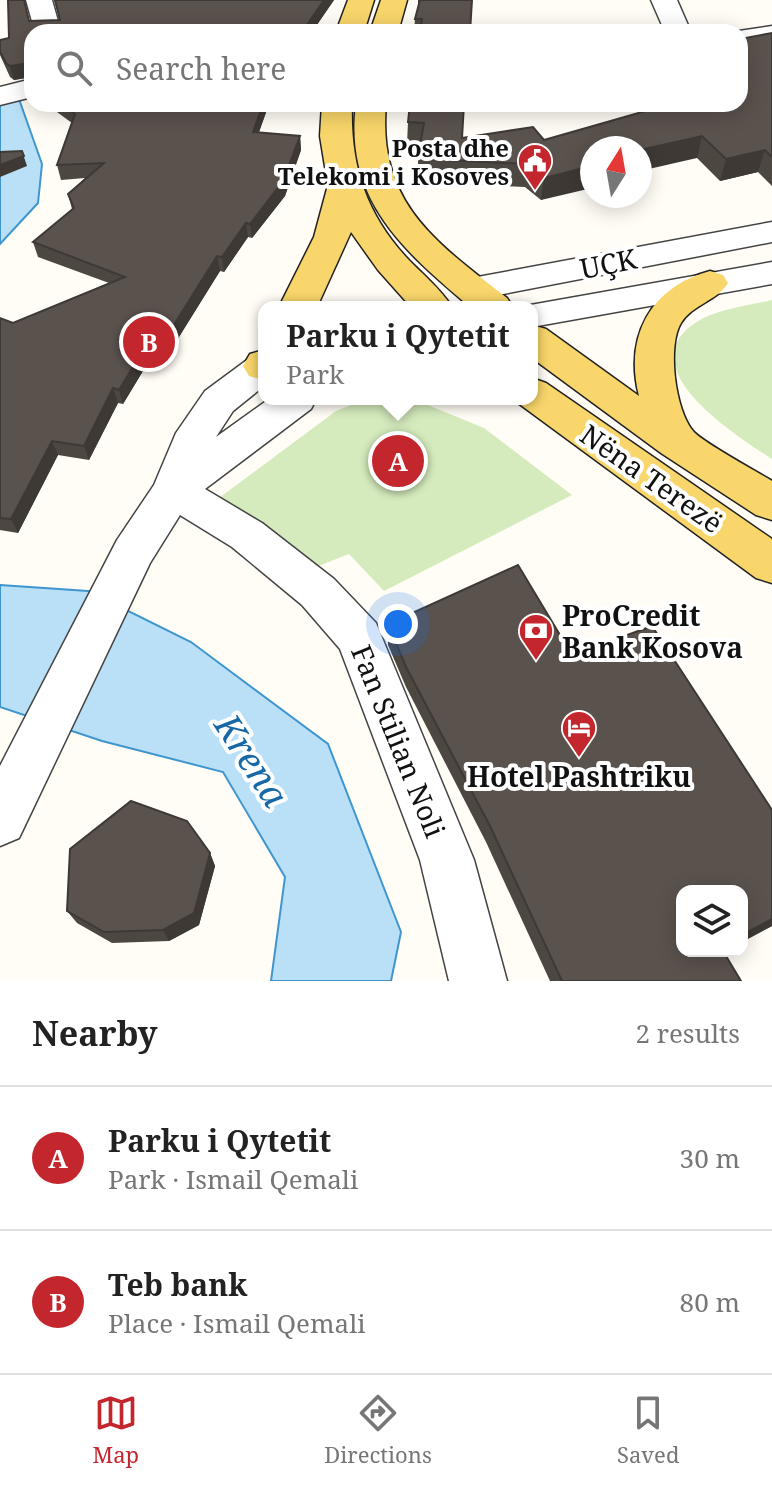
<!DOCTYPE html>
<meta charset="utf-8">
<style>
body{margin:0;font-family:"Noto Serif",serif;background:#f6f6f6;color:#222}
.controls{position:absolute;right:24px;bottom:24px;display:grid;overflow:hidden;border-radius:16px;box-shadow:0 4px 20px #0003}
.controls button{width:72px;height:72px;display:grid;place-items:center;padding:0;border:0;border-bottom:2px solid #e0e0e0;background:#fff;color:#222;font:40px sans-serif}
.compass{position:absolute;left:580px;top:136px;width:72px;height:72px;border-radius:50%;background:#fff;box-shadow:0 4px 20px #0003;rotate:11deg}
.you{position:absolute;left:398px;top:624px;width:28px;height:28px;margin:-20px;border:6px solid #fff;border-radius:50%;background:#1a73e8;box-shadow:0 0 0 12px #1a73e833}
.badge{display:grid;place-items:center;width:52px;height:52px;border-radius:50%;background:#c4262e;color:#fff;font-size:26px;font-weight:700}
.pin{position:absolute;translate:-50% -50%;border:4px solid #fff;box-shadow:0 2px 8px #0006}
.popup{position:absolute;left:258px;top:301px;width:280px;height:104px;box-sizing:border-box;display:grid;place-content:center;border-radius:16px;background:#fff;filter:drop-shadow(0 2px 6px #0005);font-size:26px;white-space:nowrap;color:#767676}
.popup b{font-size:30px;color:#222}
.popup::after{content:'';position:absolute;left:50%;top:100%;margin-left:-16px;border:16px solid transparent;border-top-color:#fff}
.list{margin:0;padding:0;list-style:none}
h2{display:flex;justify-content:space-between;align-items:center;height:104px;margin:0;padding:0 32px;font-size:34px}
h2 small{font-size:26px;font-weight:400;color:#767676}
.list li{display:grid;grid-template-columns:52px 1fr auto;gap:24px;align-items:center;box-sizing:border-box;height:144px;padding:0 32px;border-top:2px solid #e0e0e0}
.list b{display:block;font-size:30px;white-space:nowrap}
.list p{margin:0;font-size:26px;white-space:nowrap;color:#767676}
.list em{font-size:26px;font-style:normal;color:#767676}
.icon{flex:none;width:44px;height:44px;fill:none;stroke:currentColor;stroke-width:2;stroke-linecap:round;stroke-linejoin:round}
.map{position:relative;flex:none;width:772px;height:981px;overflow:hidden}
.search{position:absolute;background:#fff;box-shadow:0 4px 20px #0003;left:24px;right:24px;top:24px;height:88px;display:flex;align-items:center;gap:20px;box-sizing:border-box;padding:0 28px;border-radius:24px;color:#767676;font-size:30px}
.sheet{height:392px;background:#fff}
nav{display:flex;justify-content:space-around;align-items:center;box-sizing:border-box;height:112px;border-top:2px solid #e0e0e0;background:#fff;font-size:22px;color:#767676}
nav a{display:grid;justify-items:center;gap:4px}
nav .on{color:#c4262e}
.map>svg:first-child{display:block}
</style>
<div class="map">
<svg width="772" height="981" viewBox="0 0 772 981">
<rect width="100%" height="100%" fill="#fffdf5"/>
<g fill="#d5ebbd">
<path d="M772 300V459C738 437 628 368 695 323 716 309 748 306 772 300Z"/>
<path d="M366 399H413L484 428 572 495 384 591 349 554 308 570 211 504 336 411Z"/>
</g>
<g fill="#b9e0f7" stroke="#3f96cf" stroke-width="2">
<path d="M19 99 42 164 38 203 0 244V105Z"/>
<path d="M0 585 88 591 191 642 328 744 401 932 391 981H271L285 877 223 772 102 741 0 707Z"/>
</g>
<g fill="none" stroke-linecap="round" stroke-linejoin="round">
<defs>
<g id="minor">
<path d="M26 0H52L61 32H35Z"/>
<path d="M651 0H677L691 32H665Z"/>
<path d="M772 26V42L740 46V32H732Z"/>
<path d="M32 79V97L0 105V87Z"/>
<path d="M772 222V242L472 300 460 297 454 289 460 281 472 278Z"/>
<path d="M772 262V284L532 327V307H519Z"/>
<path d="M264 353V386L233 411 216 437 269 399H316L311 409 205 489 262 523 334 579 376 623 474 860 507 981H449L420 860 340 649 302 605 232 547 180 515 150 563 19 838 0 846V766L117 540 154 485 176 433 205 391 251 357Z"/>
</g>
<g id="major">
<path d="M348 0H374L364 32H336Z"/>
<path d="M381 0H407L398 32H370Z"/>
<path d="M322 104H352C350 164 365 212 406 257 421 273 440 288 452 307H411L378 270 351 232 317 307H279L314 237 328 185 320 136Z"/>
<path d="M356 104H386C377 204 437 243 507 298L513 307H470C403 250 344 200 356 104Z"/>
<path d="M710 271 723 275 728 283C717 301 693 304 681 323 667 346 675 410 693 431 702 442 756 471 772 481V520L756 515 661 453 532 358V325L546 329 639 396C624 337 650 287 710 271Z"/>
<path d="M264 350V380H263L249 376 243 366 250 354Z"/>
<path d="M532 378 546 383 772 539V583L756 578 518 403 515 399H532Z"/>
</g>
</defs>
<use href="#minor" stroke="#444" stroke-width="3"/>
<use href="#major" stroke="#222" stroke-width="3"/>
<use href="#minor" fill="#fff" fill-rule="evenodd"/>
<use href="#major" fill="#f9d66b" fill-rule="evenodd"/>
</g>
<g fill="#4d4742">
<path d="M54 0H334L312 32H32V85L31 77 14 80 10 77 0 55V40L9 38 30 21 60 20Z"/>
<path d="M418 0H472L470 32H414L415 19 418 7Z"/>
<path d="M772 33V186L758 172 720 181 697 158 640 148 541 200 525 187 420 182 418 178V156L420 145 407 144 408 122 410 104 462 138 544 140 652 110 653 104H740Z"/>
<path d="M46 104H269L259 132 300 136 301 150 285 196 252 238 248 237 224 272 220 271 159 369 146 366 123 404 118 403 89 460 58 455 18 533 0 530V318L13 323 109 283 38 257 33 242 72 209 68 194 85 178 61 180 57 165 72 123Z"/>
<path d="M388 624 572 655 772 810V926L742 942V891L682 951H725L723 952 741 981H550L486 842 406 687 388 645Z"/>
<path d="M210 853 215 866 199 925 169 941 112 943 77 923 67 911Z"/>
</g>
<g fill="#3f3936">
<path d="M324 0H334L312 32H302Z"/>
<path d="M30 63 32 77 14 80 10 66Z"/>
<path d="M263 104H269L254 146 253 132Z"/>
<path d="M300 136 301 150 285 196 252 238 250 224Z"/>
<path d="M702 136 697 158 640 171V150Z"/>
<path d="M765 150 758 172 720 181 726 159Z"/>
<path d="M22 151 27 166 0 177V165Z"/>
<path d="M592 166V188L541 200 544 178Z"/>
<path d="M246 223 248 237 224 272 222 257Z"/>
<path d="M217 256 220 271 159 369 155 355Z"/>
<path d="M142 352 146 366 123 404 119 390Z"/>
<path d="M113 388 118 403 89 460 84 446Z"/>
<path d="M52 441 58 455 18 533 11 519Z"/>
<path d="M210 853 215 866 199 925 169 941 163 930Z"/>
<path d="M772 919V926L742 942V935Z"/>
</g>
<g fill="#5a524d" stroke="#3f3936" stroke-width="2">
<path d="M8 0H24L29 21 60 20 55 0H324L302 32H32V82L30 63 10 66 6 63 0 51V40L9 38Z"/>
<path d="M420 0H472L470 32H420L422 19H415Z"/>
<path d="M772 33V157L765 150 726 159 702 136 640 150V148H592V166L544 178 528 164 420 159 418 156 424 123 408 122 410 104H464L462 138 533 127 544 140 670 104H740V39Z"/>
<path d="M62 104H263L253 132 300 136 283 181 250 224 246 223 222 257 217 256 155 355 142 352 119 390 113 388 84 446 52 441 11 519 0 518V318L13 323 125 277 33 242 74 208 68 194 104 163 57 165 75 114Z"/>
<path d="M22 151 24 156 0 165V152Z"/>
<path d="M518 565 572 655 652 626 772 810V919L742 935V891H682V951H723L741 981H562L490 826 406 667 388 624Z"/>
<path d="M131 801 187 821 210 853 194 913 163 930 104 932 67 911 70 849Z"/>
</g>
<defs>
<symbol id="civic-pin" viewBox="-11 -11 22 30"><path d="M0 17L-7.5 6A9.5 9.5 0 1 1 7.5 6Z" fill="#c4262e" stroke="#fff"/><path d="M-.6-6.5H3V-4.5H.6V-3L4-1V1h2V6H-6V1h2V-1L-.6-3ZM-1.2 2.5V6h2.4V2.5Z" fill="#fff"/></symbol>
<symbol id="bank-pin" viewBox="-11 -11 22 30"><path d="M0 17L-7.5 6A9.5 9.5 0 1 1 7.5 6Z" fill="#c4262e" stroke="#fff"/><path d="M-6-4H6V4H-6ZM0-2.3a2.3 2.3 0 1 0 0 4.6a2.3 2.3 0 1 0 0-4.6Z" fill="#fff"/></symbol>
<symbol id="hotel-pin" viewBox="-11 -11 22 30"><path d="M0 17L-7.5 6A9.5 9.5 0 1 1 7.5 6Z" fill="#c4262e" stroke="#fff"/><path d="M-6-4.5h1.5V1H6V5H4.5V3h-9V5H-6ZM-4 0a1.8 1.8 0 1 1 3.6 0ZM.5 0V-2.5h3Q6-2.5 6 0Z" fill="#fff"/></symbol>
</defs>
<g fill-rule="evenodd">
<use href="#civic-pin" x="515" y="141" width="40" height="54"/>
<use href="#bank-pin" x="516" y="611" width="40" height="54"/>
<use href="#hotel-pin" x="559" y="708" width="40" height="54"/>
</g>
<g text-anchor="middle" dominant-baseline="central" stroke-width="8" stroke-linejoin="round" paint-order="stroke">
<g font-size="24" font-weight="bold" fill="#111" stroke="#fff" text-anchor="end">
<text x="509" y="147">Posta dhe<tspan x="509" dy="28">Telekomi i Kosoves</tspan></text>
</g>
<g font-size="28" fill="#111" stroke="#fff">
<text transform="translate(608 263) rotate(-11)">UÇK</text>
<text transform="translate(652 478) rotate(35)">Nëna Terezë</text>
<text transform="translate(399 741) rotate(68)">Fan Stilian Noli</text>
</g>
<g font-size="28" font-weight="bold" fill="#111" stroke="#fff" text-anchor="start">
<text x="562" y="615">ProCredit<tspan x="562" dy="32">Bank Kosova</tspan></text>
<text x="579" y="776" text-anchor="middle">Hotel Pashtriku</text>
</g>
<g font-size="36" font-style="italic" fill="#1768a6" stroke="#fff">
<text transform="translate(252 760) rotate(57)">Krena</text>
</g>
</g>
</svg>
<div class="controls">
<button><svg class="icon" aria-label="layers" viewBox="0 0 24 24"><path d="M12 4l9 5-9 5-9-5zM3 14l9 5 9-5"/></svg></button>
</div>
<svg class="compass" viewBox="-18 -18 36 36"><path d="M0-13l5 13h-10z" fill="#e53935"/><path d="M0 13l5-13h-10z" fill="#767676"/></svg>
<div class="you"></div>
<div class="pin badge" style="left:398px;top:461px">A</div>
<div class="popup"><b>Parku i Qytetit</b>Park</div>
<div class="pin badge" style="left:149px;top:342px">B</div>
<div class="search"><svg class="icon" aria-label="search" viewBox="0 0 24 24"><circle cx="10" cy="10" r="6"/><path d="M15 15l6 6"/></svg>Search here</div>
</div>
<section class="sheet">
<h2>Nearby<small>2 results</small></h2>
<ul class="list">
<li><span class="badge">A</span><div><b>Parku i Qytetit</b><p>Park · Ismail Qemali</p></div><em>30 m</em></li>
<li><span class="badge">B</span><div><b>Teb bank</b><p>Place · Ismail Qemali</p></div><em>80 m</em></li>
</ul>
</section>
<nav>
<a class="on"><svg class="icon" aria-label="map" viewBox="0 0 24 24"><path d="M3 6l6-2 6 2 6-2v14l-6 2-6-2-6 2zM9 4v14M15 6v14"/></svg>Map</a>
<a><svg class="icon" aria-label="directions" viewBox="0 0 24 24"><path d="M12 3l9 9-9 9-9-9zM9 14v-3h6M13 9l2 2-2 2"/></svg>Directions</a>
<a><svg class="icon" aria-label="saved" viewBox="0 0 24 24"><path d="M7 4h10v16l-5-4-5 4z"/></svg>Saved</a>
</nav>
